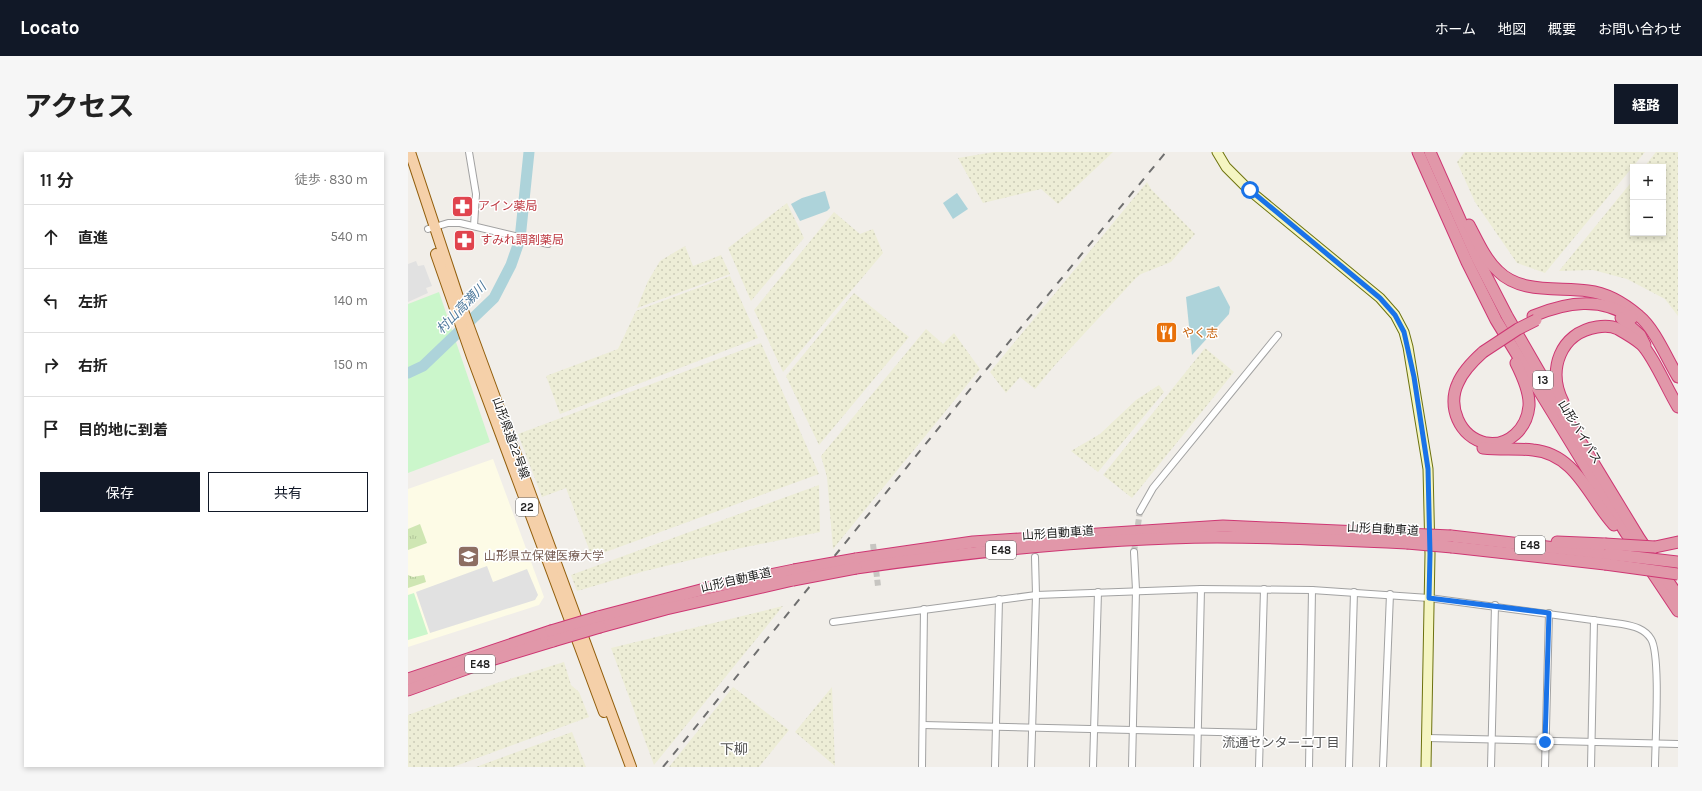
<!DOCTYPE html>
<html lang="ja">
<meta charset="utf-8">
<style>
body{margin:0;font-family:Karla,"Noto Sans JP",sans-serif;background:#f6f6f6;color:#222}
.controls{position:absolute;right:12px;top:12px;display:grid;overflow:hidden;border-radius:0px;box-shadow:0 2px 6px #0003}
.controls button{width:36px;height:36px;display:grid;place-items:center;padding:0;border:0;border-bottom:1px solid #e0e0e0;background:#fff;color:#222;font:20px sans-serif}
.stop{position:absolute;width:12px;height:12px;margin:-9px;border:3px solid #1a73e8;border-radius:50%;background:#fff}
.stop.end{background:#1a73e8;border-color:#fff;box-shadow:0 1px 4px #0008}
.list{margin:0;padding:0;list-style:none}
h2{display:flex;justify-content:space-between;align-items:center;height:52px;margin:0;padding:0 16px;font-size:17px}
h2 small{font-size:13px;font-weight:400;color:#767676}
.list li{display:grid;grid-template-columns:26px 1fr auto;gap:12px;align-items:center;box-sizing:border-box;height:64px;padding:0 16px;border-top:1px solid #e0e0e0}
.list b{display:block;font-size:15px;white-space:nowrap}
.list em{font-size:13px;font-style:normal;color:#767676}
.actions{display:flex;gap:8px;padding:12px 16px}
.actions a{flex:1;padding:9px 0;border:1px solid #111827;border-radius:0px;text-align:center;font-size:14px;color:#111827}
.actions .main{background:#111827;color:#fff}
.icon{flex:none;width:22px;height:22px;fill:none;stroke:currentColor;stroke-width:2;stroke-linecap:round;stroke-linejoin:round}
.map{position:relative;flex:none;width:1270px;height:615px;overflow:hidden;border-radius:0px}
header{display:flex;align-items:center;gap:24px;box-sizing:border-box;height:56px;padding:0 20px;background:#111827;color:#fff}
header strong{font-size:19px}
nav{display:flex;gap:22px;margin-inline-start:auto;font-size:14px}
.intro{display:flex;align-items:center;justify-content:space-between;box-sizing:border-box;height:96px;padding:0 24px}
h1{margin:0;font-size:28px}
.button{padding:10px 18px;border-radius:0px;background:#111827;color:#fff;font-size:14px;font-weight:700}
main{display:flex;gap:24px;padding:0 24px}
aside{flex:1;background:#fff;border-radius:0px;box-shadow:0 2px 6px #0003}
.map>svg:first-child{display:block}
</style>
<header>
<strong>Locato</strong>
<nav><a>ホーム</a><a>地図</a><a>概要</a><a>お問い合わせ</a></nav>
</header>
<div class="intro"><h1>アクセス</h1><a class="button">経路</a></div>
<main>
<aside>
<h2>11 分<small>徒歩 · 830 m</small></h2>
<ul class="list">
<li><svg class="icon" aria-label="ahead" viewBox="0 0 24 24"><path d="M12 20V5M6 11l6-6 6 6"/></svg><div><b>直進</b></div><em>540 m</em></li>
<li><svg class="icon" aria-label="left" viewBox="0 0 24 24"><path d="M17 20v-9H6M10 6l-5 5 5 5"/></svg><div><b>左折</b></div><em>140 m</em></li>
<li><svg class="icon" aria-label="right" viewBox="0 0 24 24"><path d="M7 20v-9h11M14 6l5 5-5 5"/></svg><div><b>右折</b></div><em>150 m</em></li>
<li><svg class="icon" aria-label="arrive" viewBox="0 0 24 24"><path d="M6 21V4h12l-3 4 3 4H6"/></svg><div><b>目的地に到着</b></div></li>
</ul>
<div class="actions"><a class="main">保存</a><a>共有</a></div>
</aside>
<div class="map">
<svg width="1270" height="615" viewBox="0 0 1270 615">
<defs>
<pattern id="farmland-dots" width="8" height="8" patternUnits="userSpaceOnUse"><rect width="8" height="8" fill="#ededd6"/><path d="M2 2h.1M6 6h.1" fill="none" stroke="#cbcbb7" stroke-width="1.8" stroke-linecap="round"/></pattern>
<pattern id="grass-tufts" width="24" height="20" patternUnits="userSpaceOnUse"><rect width="24" height="20" fill="#cfe6b3"/><path d="M3 7l-1-3M5 7V3M7 7l1-3M15 17l-1-3M17 17v-4M19 17l1-3" fill="none" stroke="#b1c59a"/></pattern>
</defs>
<rect width="100%" height="100%" fill="#f1eee9"/>
<path fill="#fdfbe6" d="M85 307 136 445 131 453 0 495V337Z"/>
<g fill="url(#farmland-dots)">
<path d="M586 0H705L650 52 633 37 575 51 550 6Z"/>
<path d="M1057 0H1237L1137 121 1109 111 1067 50 1049 10Z"/>
<path d="M1248 0H1270V164L1257 147 1219 127 1185 118 1151 119 1225 28V81H1255V15H1236Z"/>
<path d="M739 30 743 37 787 82 763 110 733 122 728 126 647 213 627 237 612 225 598 241 582 220Z"/>
<path d="M379 51 396 86 343 149 320 96Z"/>
<path d="M426 60 452 82 465 77 475 101 375 220 346 158Z"/>
<path d="M277 94 285 114 313 103 322 122 229 156 240 129 252 109Z"/>
<path d="M322 124 350 186 152 262 138 224 210 197 228 159Z"/>
<path d="M446 141 501 185 411 293 378 224Z"/>
<path d="M518 177 535 192 546 181 572 217 425 397 419 325 413 304Z"/>
<path d="M353 191 411 322 184 405 158 336 134 345 110 282Z"/>
<path d="M797 196 826 220 724 346 695 323Z"/>
<path d="M751 233 756 240 690 320 663 299 692 282 728 248Z"/>
<path d="M411 333 412 380 328 397 237 419 169 439 163 423Z"/>
<path d="M375 454 246 613 203 496Z"/>
<path d="M156 510 163 533 171 540 181 565 45 615H0V563L89 531Z"/>
<path d="M325 535 381 578 351 615H261Z"/>
<path d="M424 535 427 614 387 580Z"/>
<path d="M164 580 178 615H68Z"/>
</g>
<g fill="url(#grass-tufts)">
<path d="M12 372 19 391 0 398V377Z"/>
<path d="M0 423 5 425 16 423 18 430 0 436Z"/>
</g>
<g fill="#cbf6cb">
<path d="M31 140 82 290 0 321V152Z"/>
<path d="M6 441 20 482 0 488V443Z"/>
</g>
<g fill="#e1e1e1">
<path d="M8 109 10 114 16 113 24 134 18 136 20 141 0 150V112Z"/>
<path d="M79 414 85 430 119 417 130 443 127 448 22 481 8 440Z"/>
</g>
<g fill="#add3da">
<path d="M417 39 422 56 419 59 392 69 383 52 394 46Z"/>
<path d="M549 41 560 57 545 67 535 51Z"/>
<path d="M811 134 822 155 821 162 784 203 778 145Z"/>
</g>
<g fill="none" stroke-linecap="round" stroke-linejoin="round">
<path stroke="#add3da" stroke-width="11" d="M0 221 15 214 86 146 103 113 112 87 121 0"/>
<g stroke="#c7c5c1" stroke-width="6" stroke-dasharray="6 3" stroke-linecap="butt">
<path d="M465 392 470 434"/>
<path d="M726 400 732 359"/>
</g>
<defs>
<g id="street">
<path d="M61 0 68 42 66 74"/>
<path d="M20 77 40 71H52L140 92"/>
<path d="M732 359 745 336 870 183"/>
<path d="M425 470 628 443 793 437 904 438 1021 446 1214 472C1226 474 1237 477 1243 487 1253 503 1247 592 1247 615"/>
<path d="M515 573 852 581"/>
<path d="M1019 586 1270 592"/>
<path d="M514 615 516 457"/>
<path d="M587 615 591 447"/>
<path d="M623 615 628 443 627 405"/>
<path d="M685 615 690 440"/>
<path d="M724 615 728 438 726 400"/>
<path d="M789 615 793 437"/>
<path d="M851 615 856 437"/>
<path d="M901 615 904 438"/>
<path d="M941 615 946 440"/>
<path d="M975 615 982 442"/>
<path d="M1083 615 1087 453"/>
<path d="M1137 615 1141 461"/>
<path d="M1183 615 1186 468"/>
</g>
<path id="secondary" d="M809 0 818 15 841 38 972 146 987 163 996 180 1000 195 1020 317 1022 402 1018 615"/>
<g id="primary">
<path d="M2 0 50 145 223 615"/>
<path d="M28 102 64 205 196 560"/>
</g>
<g id="highway">
<path d="M1010 0 1059 110 1088 168 1218 381 1270 459"/>
<path d="M1022 0 1069 106 1099 164 1155 261 1231 386 1270 444"/>
<path d="M1061 73C1069 88 1077 107 1090 119 1113 142 1150 135 1180 139 1198 141 1217 152 1231 164 1247 177 1259 207 1270 225"/>
<path d="M1125 164C1158 150 1193 144 1224 166"/>
<path d="M1213 166 1232 183 1237 193"/>
<path d="M1075 200C1065 209 1055 219 1050 231 1039 254 1051 285 1078 291 1101 295 1119 276 1121 254 1122 241 1114 223 1108 211"/>
<path d="M1155 250C1139 218 1152 181 1189 175 1195 174 1204 174 1210 177 1217 181 1226 186 1233 192 1245 203 1260 239 1270 255"/>
<path d="M1075 296C1092 298 1108 296 1125 298 1168 302 1181 346 1206 373"/>
<path d="M1043 384 1200 402"/>
<path d="M1149 390 1197 392"/>
<path d="M1044 395 1197 412"/>
<path d="M1247 395 1270 390"/>
<path d="M448 407 565 390 815 374 998 382"/>
<path d="M448 416C567 399 689 386 809 385 873 385 936 388 999 391"/>
<path d="M190 465 308 434 386 418"/>
<path d="M192 475 258 457 385 428"/>
<path d="M0 527 143 479"/>
<path d="M0 538 83 508 145 489"/>
</g>
</defs>
<use href="#street" stroke="#a2a2a2" stroke-width="8"/>
<use href="#secondary" stroke="#6d720e" stroke-width="11"/>
<use href="#primary" stroke="#925e0c" stroke-width="12"/>
<use href="#highway" stroke="#ce3773" stroke-width="13"/>
<use href="#street" stroke="#fff" stroke-width="6"/>
<use href="#secondary" stroke="#f5f5c2" stroke-width="9"/>
<use href="#primary" stroke="#f5d0a9" stroke-width="10"/>
<use href="#highway" stroke="#e197a9" stroke-width="11"/>
<path stroke="#6f6f6f" stroke-width="2" stroke-dasharray="8 8" stroke-linecap="butt" d="M255 615 577 219 758 0"/>
<defs>
<g id="highway-bridge">
<path d="M1075 200 1110 177 1128 168"/>
<path d="M998 382 1043 384"/>
<path d="M999 391 1044 395"/>
<path d="M1197 392 1247 395"/>
<path d="M1200 402 1270 410"/>
<path d="M1197 412 1270 422"/>
<path d="M386 418 448 407"/>
<path d="M385 428 448 416"/>
<path d="M143 479 190 465"/>
<path d="M145 489 192 475"/>
</g>
</defs>
<use href="#highway-bridge" stroke="#ce3773" stroke-width="13" stroke-linecap="butt"/>
<use href="#highway-bridge" stroke="#e197a9" stroke-width="11"/>
</g>
<g fill="none" stroke-linecap="round" stroke-linejoin="round">
<path stroke="#1a73e8" stroke-width="5" d="M842 38 972 146 987 163 996 180 1006 225 1020 317 1022 402 1021 446 1141 461 1137 590"/>
</g>
<defs>
<symbol id="pharmacy-square" viewBox="-11 -11 22 22"><rect x="-9" y="-9" width="18" height="18" rx="4" fill="#e0444e" stroke="#fff"/><path d="M-2-6h4v4h4v4h-4v4h-4v-4h-4v-4h4Z" fill="#fff"/></symbol>
<symbol id="restaurant-square" viewBox="-11 -11 22 22"><rect x="-9" y="-9" width="18" height="18" rx="4" fill="#e8710a" stroke="#fff"/><path d="M-5-6h1v4h1v-4h1v4h1v-4h1v5L-1.5 .5V6h-2V.5L-5-1ZM5-6V6H3V1.5H1.5Q1.5-4 5-6Z" fill="#fff"/></symbol>
<symbol id="school-square" viewBox="-11 -11 22 22"><rect x="-9" y="-9" width="18" height="18" rx="4" fill="#8d6e63" stroke="#fff"/><path d="M0-5L7-2L0 1L-7-2ZM-4 1L0 2.5L4 1V4Q0 6-4 4Z" fill="#fff"/></symbol>
</defs>
<g fill-rule="evenodd">
<use href="#pharmacy-square" x="42" y="42" width="25" height="25"/>
<use href="#pharmacy-square" x="44" y="76" width="25" height="25"/>
<use href="#restaurant-square" x="746" y="168" width="25" height="25"/>
<use href="#school-square" x="48" y="392" width="25" height="25"/>
</g>
<g text-anchor="middle" dominant-baseline="central" stroke-width="3" stroke-linejoin="round" paint-order="stroke">
<g fill="#fff" stroke="#646464" stroke-width="1">
<rect x="1125" y="219" width="20" height="18" rx="3"/>
<rect x="108" y="346" width="22" height="18" rx="3"/>
<rect x="1107" y="384" width="30" height="18" rx="3"/>
<rect x="578" y="389" width="30" height="18" rx="3"/>
<rect x="57" y="503" width="30" height="18" rx="3"/>
</g>
<g font-size="11" font-weight="bold" fill="#212121">
<text x="1135" y="228">13</text>
<text x="119" y="355">22</text>
<text x="1122" y="393">E48</text>
<text x="593" y="398">E48</text>
<text x="72" y="512">E48</text>
</g>
<g font-size="12" fill="#be3a42" stroke="#fff" text-anchor="start">
<text x="70" y="54">アイン薬局</text>
<text x="72" y="88">すみれ調剤薬局</text>
</g>
<g font-size="12" fill="#c56008" stroke="#fff" text-anchor="start">
<text x="774" y="181">やく志</text>
</g>
<g font-size="12" fill="#212121" stroke="#fff">
<text transform="translate(1172 280) rotate(59)">山形バイパス</text>
<text transform="translate(103 286) rotate(70)">山形県道22号線</text>
<text transform="translate(975 377) rotate(3)">山形自動車道</text>
<text transform="translate(650 381) rotate(-4)">山形自動車道</text>
<text transform="translate(328 428) rotate(-13)">山形自動車道</text>
</g>
<g font-size="12" fill="#785e54" stroke="#fff" text-anchor="start">
<text x="76" y="404">山形県立保健医療大学</text>
</g>
<g font-size="13" font-style="italic" fill="#4d789b" stroke="#fff">
<text transform="translate(53 156) rotate(-46)">村山高瀬川</text>
</g>
<g font-size="13" fill="#545454" stroke="#fff">
<text x="873" y="590">流通センター二丁目</text>
</g>
<g font-size="14" fill="#545454" stroke="#fff">
<text x="326" y="597">下柳</text>
</g>
</g>
</svg>
<div class="controls">
<button>+</button>
<button>−</button>
</div>
<div class="stop" style="left:842px;top:38px"></div>
<div class="stop end" style="left:1137px;top:590px"></div>
</div>
</main>
